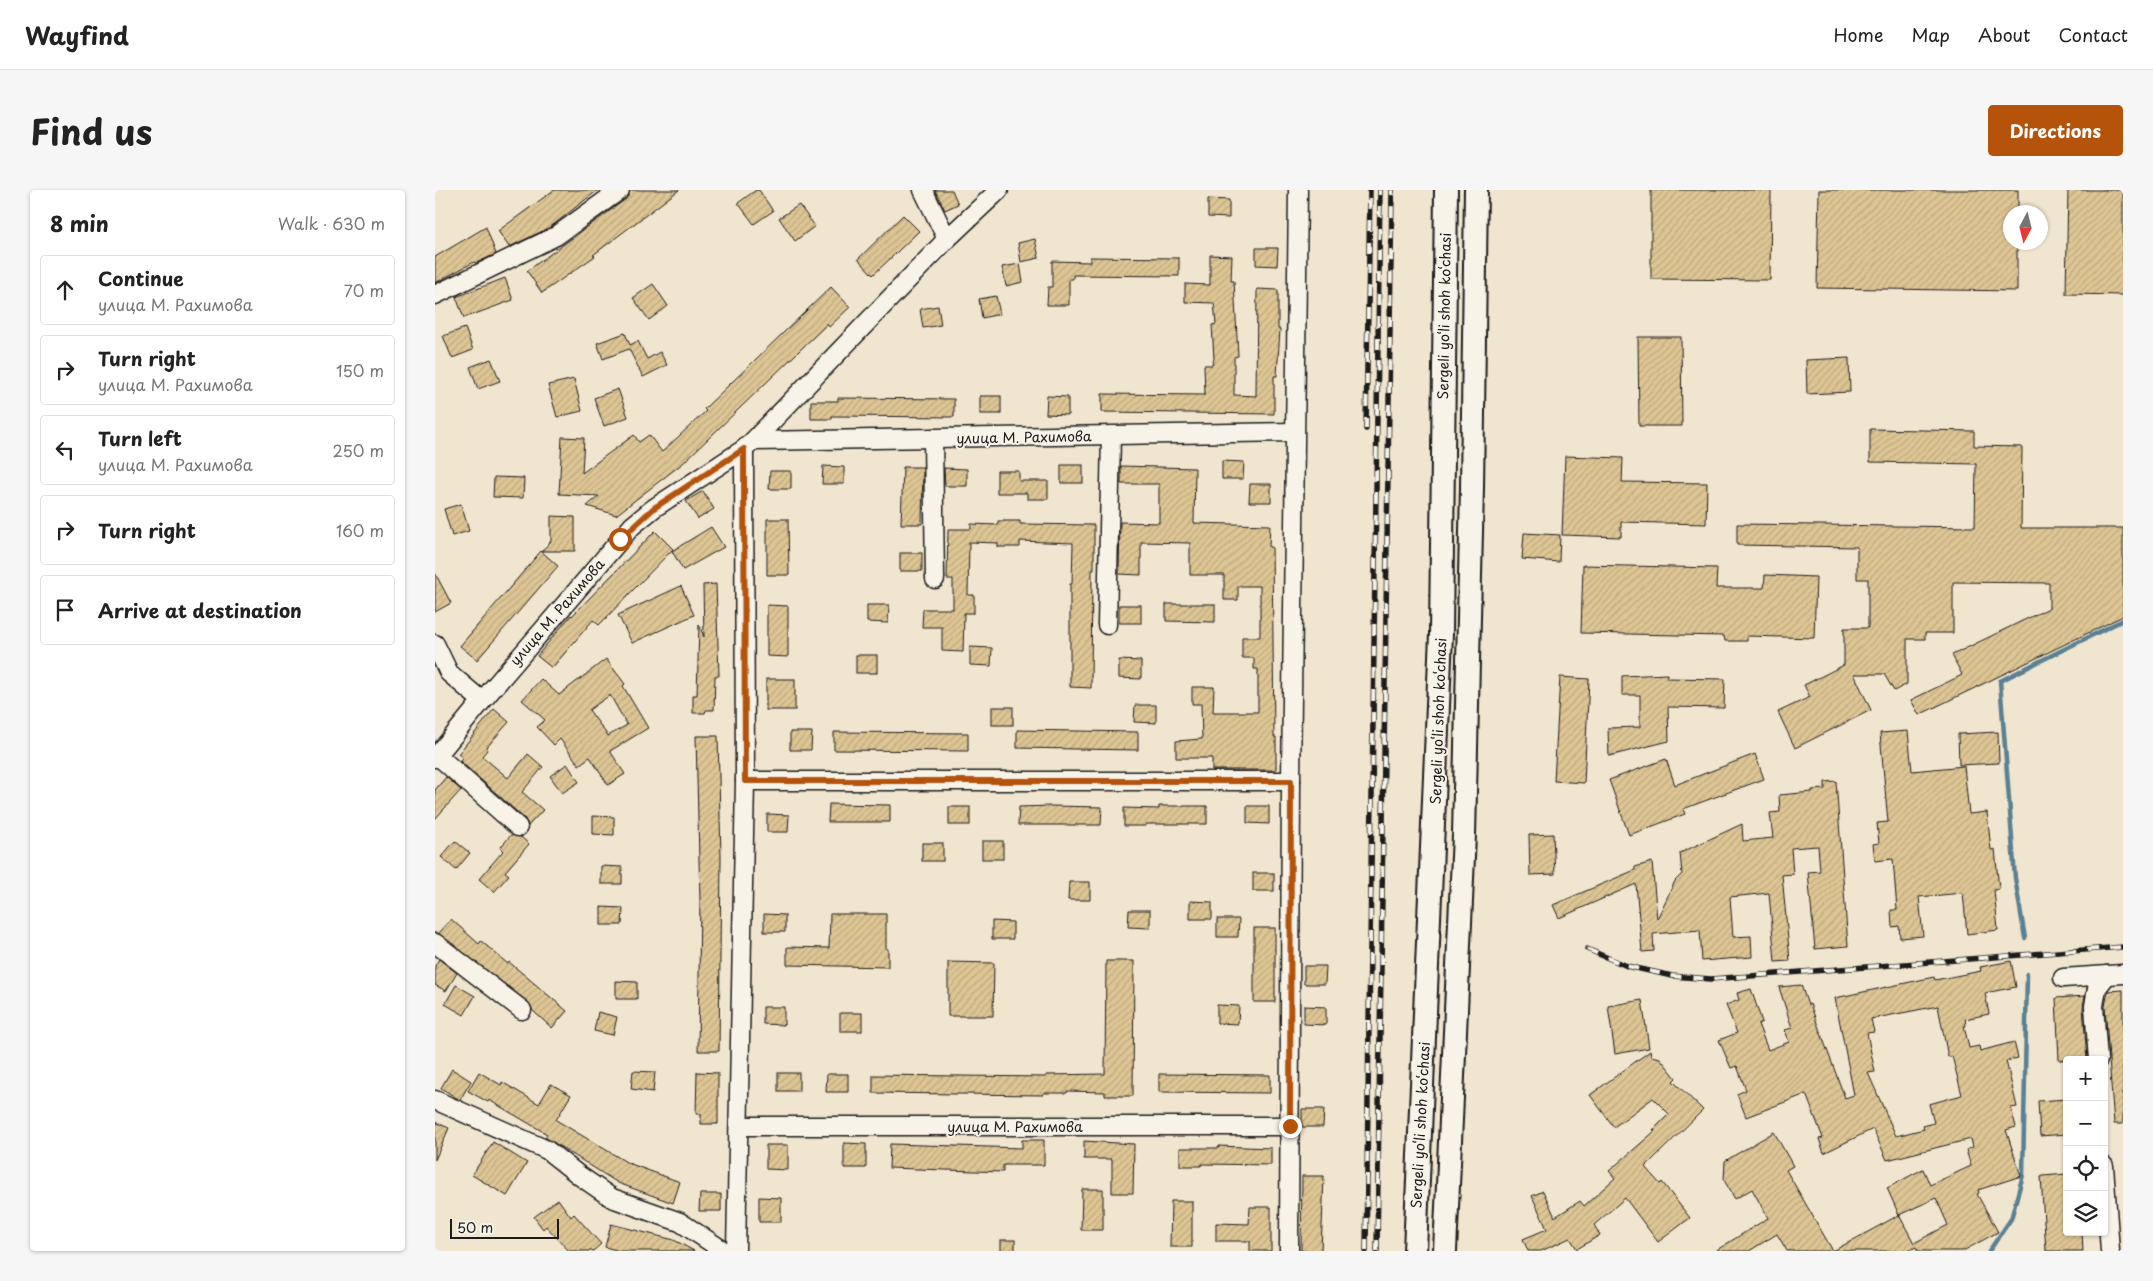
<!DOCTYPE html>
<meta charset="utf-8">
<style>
body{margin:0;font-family:"Playpen Sans",sans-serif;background:#f6f6f6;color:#222}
.controls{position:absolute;right:15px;bottom:15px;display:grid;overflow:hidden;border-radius:5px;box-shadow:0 1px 4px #0004}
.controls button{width:45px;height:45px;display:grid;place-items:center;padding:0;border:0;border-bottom:1px solid #e0e0e0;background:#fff;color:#222;font:25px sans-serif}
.compass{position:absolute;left:1568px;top:15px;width:45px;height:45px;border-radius:50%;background:#fff;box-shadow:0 1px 4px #0004;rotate:187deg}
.scale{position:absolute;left:15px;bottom:12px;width:109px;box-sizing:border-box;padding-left:5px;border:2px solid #1c1c1c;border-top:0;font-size:14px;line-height:18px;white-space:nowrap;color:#1c1c1c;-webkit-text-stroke:4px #f7f3e8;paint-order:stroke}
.stop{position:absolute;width:15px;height:15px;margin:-11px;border:4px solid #b45309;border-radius:50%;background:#fff}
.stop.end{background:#b45309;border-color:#fff;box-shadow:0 1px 5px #0008}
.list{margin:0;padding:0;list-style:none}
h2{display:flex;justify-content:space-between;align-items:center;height:65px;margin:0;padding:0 20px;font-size:21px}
h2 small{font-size:16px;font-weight:400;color:#767676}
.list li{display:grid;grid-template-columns:32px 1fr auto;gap:15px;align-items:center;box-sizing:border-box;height:70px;margin:0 10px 10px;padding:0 10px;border:1px solid #e0e0e0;border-radius:5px}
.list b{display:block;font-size:19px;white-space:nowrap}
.list p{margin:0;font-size:16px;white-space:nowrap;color:#767676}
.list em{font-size:16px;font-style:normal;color:#767676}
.icon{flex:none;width:28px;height:28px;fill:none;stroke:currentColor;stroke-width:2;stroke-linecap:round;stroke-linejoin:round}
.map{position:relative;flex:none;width:1688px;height:1061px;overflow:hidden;border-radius:5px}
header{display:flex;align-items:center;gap:30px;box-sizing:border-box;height:70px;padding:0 25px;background:#fff;border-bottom:1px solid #e0e0e0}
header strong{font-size:24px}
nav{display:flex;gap:28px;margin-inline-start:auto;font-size:18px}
.intro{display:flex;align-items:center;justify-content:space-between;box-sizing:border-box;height:120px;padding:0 30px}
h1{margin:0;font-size:35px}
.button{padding:12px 22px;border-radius:5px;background:#b45309;color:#fff;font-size:18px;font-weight:700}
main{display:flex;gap:30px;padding:0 30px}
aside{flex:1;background:#fff;border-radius:5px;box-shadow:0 1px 4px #0004}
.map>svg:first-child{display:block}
</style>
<header>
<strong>Wayfind</strong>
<nav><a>Home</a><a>Map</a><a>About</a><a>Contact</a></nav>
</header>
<div class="intro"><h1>Find us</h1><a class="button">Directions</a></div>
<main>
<aside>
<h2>8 min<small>Walk · 630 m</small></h2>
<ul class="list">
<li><svg class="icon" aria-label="ahead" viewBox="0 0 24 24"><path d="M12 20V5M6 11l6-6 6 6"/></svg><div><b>Continue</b><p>улица М. Рахимова</p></div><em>70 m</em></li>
<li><svg class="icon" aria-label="right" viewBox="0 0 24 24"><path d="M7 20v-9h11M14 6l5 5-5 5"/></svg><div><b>Turn right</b><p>улица М. Рахимова</p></div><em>150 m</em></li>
<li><svg class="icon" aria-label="left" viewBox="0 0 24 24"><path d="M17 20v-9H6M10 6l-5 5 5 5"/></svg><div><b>Turn left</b><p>улица М. Рахимова</p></div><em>250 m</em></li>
<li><svg class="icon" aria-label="right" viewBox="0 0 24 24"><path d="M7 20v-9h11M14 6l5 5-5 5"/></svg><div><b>Turn right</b></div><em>160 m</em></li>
<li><svg class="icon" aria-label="arrive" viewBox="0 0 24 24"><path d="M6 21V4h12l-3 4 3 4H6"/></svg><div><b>Arrive at destination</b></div></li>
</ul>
</aside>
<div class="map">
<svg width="1688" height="1061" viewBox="0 0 1688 1061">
<defs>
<pattern id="building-hatch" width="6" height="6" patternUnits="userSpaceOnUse" patternTransform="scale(1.25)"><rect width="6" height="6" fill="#dec594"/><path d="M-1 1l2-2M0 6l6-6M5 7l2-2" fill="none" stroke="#bea97f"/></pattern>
</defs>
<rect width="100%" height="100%" fill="#f0e5cf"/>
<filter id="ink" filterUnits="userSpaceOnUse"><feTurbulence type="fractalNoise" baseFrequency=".02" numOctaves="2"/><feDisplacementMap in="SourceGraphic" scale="10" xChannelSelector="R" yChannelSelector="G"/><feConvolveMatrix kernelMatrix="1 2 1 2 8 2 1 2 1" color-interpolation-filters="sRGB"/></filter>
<g filter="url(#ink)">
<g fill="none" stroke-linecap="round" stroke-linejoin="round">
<g stroke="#5a8093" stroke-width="4.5">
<path d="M1590 748 1580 688 1565 491 1688 430"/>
<path d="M1554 1061 1576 1029 1588 985 1592 784"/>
</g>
</g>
<g fill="url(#building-hatch)" stroke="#1c1c1c" fill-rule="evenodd">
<path d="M119 0H167H163L114 38 74 57 63 41Z"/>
<path d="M195 0H244L158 65 160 66 107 103 92 81 191 9Z"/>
<path d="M321 0H324L338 21 319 34 303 13Z"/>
<path d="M500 0H517L523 14 510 20Z"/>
<path d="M1216 0H1336L1335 90 1216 89Z"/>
<path d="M1384 0H1583V22H1576V52H1582V101L1382 98Z"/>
<path d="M1633 0H1688V105L1631 104Z"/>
<path d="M773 9 794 10V28L773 27Z"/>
<path d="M364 15 380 36 360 51 344 28Z"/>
<path d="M468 25 484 41 438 85 423 69Z"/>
<path d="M51 37 61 64 41 73 39 72 0 93V67Z"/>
<path d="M600 49 604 68 586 72 583 53Z"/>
<path d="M821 58H843L842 76 821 75Z"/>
<path d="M775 65 797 66 796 91H799L803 166 799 167V205L821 206 822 99 843 100V139H845L842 186H839V224L667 222V204L770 205 769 175H777L779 169 777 135 781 134 779 113 750 112V94L775 95Z"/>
<path d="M655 67 744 68V86L638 85V89H634V115H612L613 97H617V71L655 72Z"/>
<path d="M585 74 588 92 571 96 567 77Z"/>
<path d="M70 88 78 110 29 128 21 107Z"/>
<path d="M218 94 233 116 214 130 198 108Z"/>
<path d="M396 97 415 117 394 137 392 134 248 273 181 325 152 316 164 306 124 304 127 247 149 248 147 283 199 245 204 252 214 245 227 262 271 221 269 219Z"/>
<path d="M561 106 565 124 547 128 544 109Z"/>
<path d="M503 116 506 135 488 138 485 119Z"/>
<path d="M30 138 38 160 17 168 8 146Z"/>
<path d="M190 143 195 155 203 151 212 169 225 162 232 175 208 187 194 159 168 169 162 153Z"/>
<path d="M1203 147H1246L1247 236H1204Z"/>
<path d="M1414 168 1415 202 1372 204 1371 170Z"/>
<path d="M56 169 65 191 43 199 35 177Z"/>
<path d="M139 189 147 221 122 227 113 195Z"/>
<path d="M183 199 193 227 169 236 159 208Z"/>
<rect x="545" y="206" width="21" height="18"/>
<path d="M612 206 633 207V225L611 224Z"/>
<path d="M403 208 519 209V227L397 226V229H376V211H403Z"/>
<path d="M1435 239 1539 241V256L1587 257 1586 338H1688V426L1484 525 1476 510 1527 485 1517 465 1614 418V393L1518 392V443H1490V449H1472V494L1459 501 1449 484H1419L1436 520 1360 558 1343 522 1375 507 1369 495 1409 475V438H1433V389H1422V357L1302 355V334L1540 337 1541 274 1435 272Z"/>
<path d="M1130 266 1188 268 1187 292 1272 293 1271 334 1186 332V347L1127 345Z"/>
<path d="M787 271 809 272 808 289H787Z"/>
<rect x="626" y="275" width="22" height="18"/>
<path d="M388 276 409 277V294H387Z"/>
<path d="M686 276 760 278 759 333 835 335 834 357H837L839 547H841V580H777V568H741V551L767 549 766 514H757V497H779L778 522H823V479H819V468H807V447H825V396H803V410H789V385H755V353L706 352V385L684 384 685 332 724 333V294H686Z"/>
<path d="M468 277H488L487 334H466Z"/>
<path d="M509 278 532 279V296H510Z"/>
<path d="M335 281H356V299H334Z"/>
<path d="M562 281H584V291H613V309H592V303H562Z"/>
<path d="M59 287 89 288 88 308 58 307Z"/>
<path d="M815 294H836V312H814Z"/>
<path d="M268 301 279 319 263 329 251 311Z"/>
<path d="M26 314 34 341 17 346 9 319Z"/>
<path d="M116 326 140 327V361H107L116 351Z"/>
<path d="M332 329H353L354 385H332Z"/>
<path d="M563 331H585V334L659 335V380H657L656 498 635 497V394H637L638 353 585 351V357H563V353L534 352 533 405H539V423H529L528 462 507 461V437H487L488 419H518V389H512L513 339H536V334L563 335Z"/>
<path d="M276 337 289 357 248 380 237 361Z"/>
<path d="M220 341 238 359 164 435 158 430 117 478 102 466 136 425 137 426Z"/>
<path d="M1089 343 1125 345 1124 372 1087 369Z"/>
<path d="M106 361 123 376 42 470 25 456Z"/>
<rect x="465" y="363" width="22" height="18"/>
<path d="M1148 375 1282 378 1281 398H1329L1330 385 1381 387 1379 448 1312 446V451H1290L1289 446 1146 443Z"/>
<path d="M0 383 16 413 0 422Z"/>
<path d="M281 394 284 486H280L279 520H271L270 523H258V505H262L264 435 269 447 268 395Z"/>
<path d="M246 396 259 425 197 453 183 425Z"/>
<path d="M731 414H780V432L731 431Z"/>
<path d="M332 415 353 416V467L332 466Z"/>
<path d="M432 415H454L453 433 432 432Z"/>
<rect x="684" y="415" width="22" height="18"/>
<path d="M535 457 557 458 556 476 535 475Z"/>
<rect x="421" y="465" width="21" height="18"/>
<path d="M171 469 190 494 188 496 213 538 175 561 190 584 173 595 155 567 144 575 125 549 119 555 102 537 110 530 87 510 106 489 124 505ZM175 505 192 535 173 546 154 520Z"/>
<path d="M684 470 706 471V489L684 488Z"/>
<path d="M1232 484V488L1290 489 1289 518 1233 517 1234 551 1174 566 1173 538 1205 537V505H1187V486Z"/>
<path d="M1125 487 1154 489 1149 593 1119 591Z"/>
<rect x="331" y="489" width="29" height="31"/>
<path d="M700 515H721V533L699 532Z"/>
<rect x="557" y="517" width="21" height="18"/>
<path d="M59 519 74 532 51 558 52 560 47 566 73 588 93 564 108 577 87 602 108 620 93 636 90 629 25 571 28 568 23 564Z"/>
<path d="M582 540 703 542V560L582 558Z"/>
<path d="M1473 541 1477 581 1529 576 1534 624 1552 622 1556 660 1560 659 1564 699 1559 700 1563 740 1532 744 1528 703 1484 707 1488 746 1465 748 1464 736 1457 737 1456 720H1462L1458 669 1440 671 1438 654 1444 653 1442 633 1453 632 1445 543Z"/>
<path d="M355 542H377L376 560H355Z"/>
<path d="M399 542 533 543V561L399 560Z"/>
<path d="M1563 542 1564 573 1524 575 1523 544Z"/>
<path d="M261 546H283L286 667 284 861H263L265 710Z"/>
<path d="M1320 564 1329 589 1248 619 1250 624 1194 645 1174 590 1231 569 1240 595Z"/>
<path d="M132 574 144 592 127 603 115 586Z"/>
<path d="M11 587 26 600 0 629V600Z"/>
<path d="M1401 591 1413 756 1380 759 1373 682 1385 681 1383 656 1356 658 1358 684 1347 685 1355 771 1340 772 1334 703 1295 707 1298 747 1316 746 1317 767 1267 771 1265 740 1218 744 1219 761 1207 762 1201 694 1124 728 1118 715 1200 680V677L1217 672 1222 729 1240 691 1247 684 1245 663 1307 634 1308 651 1338 648 1335 623 1345 622 1344 605 1377 602V600L1390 599V592Z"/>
<path d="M394 614 455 615V632H393Z"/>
<path d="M617 616 667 617 666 635H583L584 617Z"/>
<path d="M724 616H772V634H711V636H689V618L724 619Z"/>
<path d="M812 616H834V634L812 633Z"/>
<rect x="514" y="617" width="21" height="18"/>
<path d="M332 624 354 625 353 642H332Z"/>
<path d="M158 626 179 627V645L158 644Z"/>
<path d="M1118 644 1120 684 1095 685 1094 645Z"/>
<path d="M76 645 86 647 94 654 70 682 74 685 59 702 44 689 68 661 65 658Z"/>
<path d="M20 651 35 663 21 680 6 667Z"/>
<rect x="547" y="651" width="21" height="18"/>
<rect x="487" y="653" width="21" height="18"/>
<path d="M166 676 187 677V694H166Z"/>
<rect x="818" y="683" width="21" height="18"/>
<path d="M634 692H655V710H633Z"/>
<path d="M755 711 777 712V729H755Z"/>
<path d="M166 717 188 718 187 735H166Z"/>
<path d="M694 720H715V738L693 737Z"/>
<path d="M329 724 350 725V742H329Z"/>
<path d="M395 724H451V759H453V777L352 775V757L394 758Z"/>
<path d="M16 729 44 754 46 751 73 774 74 772 132 821 117 838 98 821 93 812 3 743Z"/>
<path d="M782 729H804L803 747H782Z"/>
<path d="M557 731 578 732V749H557Z"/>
<rect x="819" y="738" width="21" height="74"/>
<path d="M4 769 22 783 11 801 0 795V776Z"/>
<path d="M671 771H699L698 906H670V902L632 901V903H608V905L438 903V885L611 887V885L670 884Z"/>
<path d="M1576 771 1581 797 1550 803 1554 824 1530 829 1531 836H1529L1534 858 1544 856 1545 861 1579 852 1583 868 1571 871 1582 917 1576 918 1581 937 1571 940 1586 986 1543 1000 1544 1003 1542 1004 1563 1042 1528 1061H1483L1481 1057 1473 1061H1352L1342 1044 1314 1061H1280L1333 1028 1317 999 1300 1009 1289 990 1290 971 1339 942 1358 976 1351 980 1398 1061 1464 1025 1479 1053 1513 1035 1501 1008 1464 1025 1452 998 1488 979 1495 995 1536 976 1531 960 1538 957 1536 949 1452 970 1438 939 1389 963 1384 949 1388 948 1371 904 1311 927 1302 904 1311 900 1302 876 1296 878 1284 850 1302 843 1291 815 1304 810 1302 803 1316 799 1327 832 1323 834 1333 860 1354 852 1350 840 1357 838 1344 797 1366 795 1373 815 1375 814 1410 908 1419 905 1400 808 1499 787 1500 790 1546 781 1545 777ZM1503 816 1513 867 1517 866 1527 905 1494 914 1499 933 1488 936 1489 939 1461 946 1433 883 1440 882 1432 843 1439 842 1436 829Z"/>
<path d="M513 772 559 773 558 826H513Z"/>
<path d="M869 776H891L890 794H869Z"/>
<path d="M181 791 202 792V809H181Z"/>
<path d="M21 795 40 806 29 825 10 814Z"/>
<path d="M1688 800V934H1679L1670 816 1673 801Z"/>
<path d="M1650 806 1648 817 1652 870H1624L1621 808Z"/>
<path d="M1207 810 1214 858 1180 864 1173 816Z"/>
<path d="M782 815 804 816 803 834 782 833Z"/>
<path d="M869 816 891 817V835L869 834Z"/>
<path d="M328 817H349V835L328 834Z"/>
<path d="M163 822 182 827 178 845 159 841Z"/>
<rect x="405" y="823" width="22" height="18"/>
<path d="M1215 861 1216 866 1225 868 1241 888 1238 891 1268 920 1210 977 1225 994 1227 992 1255 1028 1223 1052 1190 1008 1159 1035 1165 1045 1142 1059 1135 1048 1106 1061H1093L1088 1049 1112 1039 1097 1006 1108 1001 1120 1027 1145 1011 1149 1016 1180 988 1174 981 1220 941 1218 940 1234 924 1218 908 1179 937 1155 905Z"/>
<path d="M17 879 36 891 25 910 6 898Z"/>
<path d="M198 881 220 882 218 902 196 899Z"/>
<path d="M44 882 66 895 67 892 104 914 116 894 136 905 121 930 193 973 245 992 238 1013 183 993 110 947 112 944 54 910 53 912 33 901Z"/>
<path d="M262 882 283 883V934H266V924H261Z"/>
<rect x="343" y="883" width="21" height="18"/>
<path d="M392 884H413V902H391Z"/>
<path d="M724 884 835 885V903L724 902Z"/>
<path d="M1632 909V944L1605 946 1603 911Z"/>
<path d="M867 919H889L888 937H867Z"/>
<path d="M0 932 14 938 0 970Z"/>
<path d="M587 950H609V975H568V982L454 978 455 954 587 958Z"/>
<path d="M649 951 699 954 698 1003H677V969H649Z"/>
<path d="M58 952 92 973 72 1006 37 985Z"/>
<path d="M409 953 431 954V978H409Z"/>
<path d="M331 955H353V980L331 979Z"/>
<path d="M784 956 836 958V975L767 974 766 976H745V958H784Z"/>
<path d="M1632 984V1042H1647L1648 1061H1611L1606 987 1608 986Z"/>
<path d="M867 986H889L886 1061H866Z"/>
<path d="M647 999H668V1040H646Z"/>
<path d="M265 1004H286V1021H264Z"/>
<path d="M324 1007 346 1008V1032H324Z"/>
<path d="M123 1009 136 1027 139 1024 166 1054 158 1061H134L111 1036 108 1039 99 1027Z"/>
<path d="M736 1011H757V1057H735Z"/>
<path d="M815 1017H836V1061H815V1051H781V1033L814 1034Z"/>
<path d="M176 1034 239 1050 259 1061H185L170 1057Z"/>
<rect x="566" y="1050" width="14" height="11"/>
</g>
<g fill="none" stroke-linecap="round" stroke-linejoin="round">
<defs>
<g id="minor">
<path d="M488 0 512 49"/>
<path d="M0 105 121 46 185 0"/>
<path d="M498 248 500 389"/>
<path d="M318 251 859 242"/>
<path d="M672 435 676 246"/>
<path d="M0 454 14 483 47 511"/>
<path d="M2 565 83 637"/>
<path d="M0 568 47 511 197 336 219 318 309 259 318 251 512 49 564 0"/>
<path d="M310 591H856"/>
<path d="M0 753 87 820"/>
<path d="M1628 788 1688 784"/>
<path d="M1663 870 1659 816 1662 798 1672 785"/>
<path d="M0 910 112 960 145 986 177 1008 245 1032 289 1061"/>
<path d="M305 936H855"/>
<path d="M1669 976 1675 1061"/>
<path d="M301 1061 310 591 309 259"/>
<path d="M854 1061 856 591 863 0"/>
</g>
<g id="major">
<path d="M980 1061 1006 444 1011 0"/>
<path d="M1010 1061 1029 645 1037 298 1041 0"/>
</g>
</defs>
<use href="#minor" stroke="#1c1c1c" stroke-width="21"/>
<use href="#major" stroke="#1c1c1c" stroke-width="26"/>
<use href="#minor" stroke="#f7f3e8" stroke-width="18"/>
<use href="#major" stroke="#f7f3e8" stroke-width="22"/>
<defs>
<g id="rail">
<path d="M931 239 935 0"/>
<path d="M1152 759 1192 776 1237 786 1276 789 1688 757"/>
<path d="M931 1061 945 0"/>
<path d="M942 1061 957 0"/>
</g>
</defs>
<use href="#rail" stroke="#1c1c1c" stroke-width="5.5"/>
<use href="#rail" stroke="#f7f3e8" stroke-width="4" stroke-dasharray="11" stroke-linecap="butt"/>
</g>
</g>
<g fill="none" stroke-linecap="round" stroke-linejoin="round" filter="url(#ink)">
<path stroke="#b45309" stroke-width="6" d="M185 349 219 318 309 259 310 591H856L855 936"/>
</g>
<g text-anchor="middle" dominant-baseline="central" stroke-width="4" stroke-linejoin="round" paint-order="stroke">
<g font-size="14" fill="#1c1c1c" stroke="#f7f3e8">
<text transform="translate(1009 126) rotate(-89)">Sergeli yo‘li shoh ko‘chasi</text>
<text transform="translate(589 247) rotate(-1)">улица М. Рахимова</text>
<text transform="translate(122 422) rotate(-49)">улица М. Рахимова</text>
<text transform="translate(1003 531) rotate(-88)">Sergeli yo‘li shoh ko‘chasi</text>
<text transform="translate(985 935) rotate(-87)">Sergeli yo‘li shoh ko‘chasi</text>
<text x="580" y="936">улица М. Рахимова</text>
</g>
</g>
</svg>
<div class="controls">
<button>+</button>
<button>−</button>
<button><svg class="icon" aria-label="locate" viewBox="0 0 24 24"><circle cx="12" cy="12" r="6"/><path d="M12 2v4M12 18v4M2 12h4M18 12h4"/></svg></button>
<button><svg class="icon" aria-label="layers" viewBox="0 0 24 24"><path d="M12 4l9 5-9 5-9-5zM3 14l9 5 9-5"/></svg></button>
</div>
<svg class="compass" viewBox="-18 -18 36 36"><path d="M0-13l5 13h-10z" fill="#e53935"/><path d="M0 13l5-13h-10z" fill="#767676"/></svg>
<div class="scale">50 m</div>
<div class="stop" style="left:185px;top:349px"></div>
<div class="stop end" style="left:855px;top:936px"></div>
</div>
</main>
